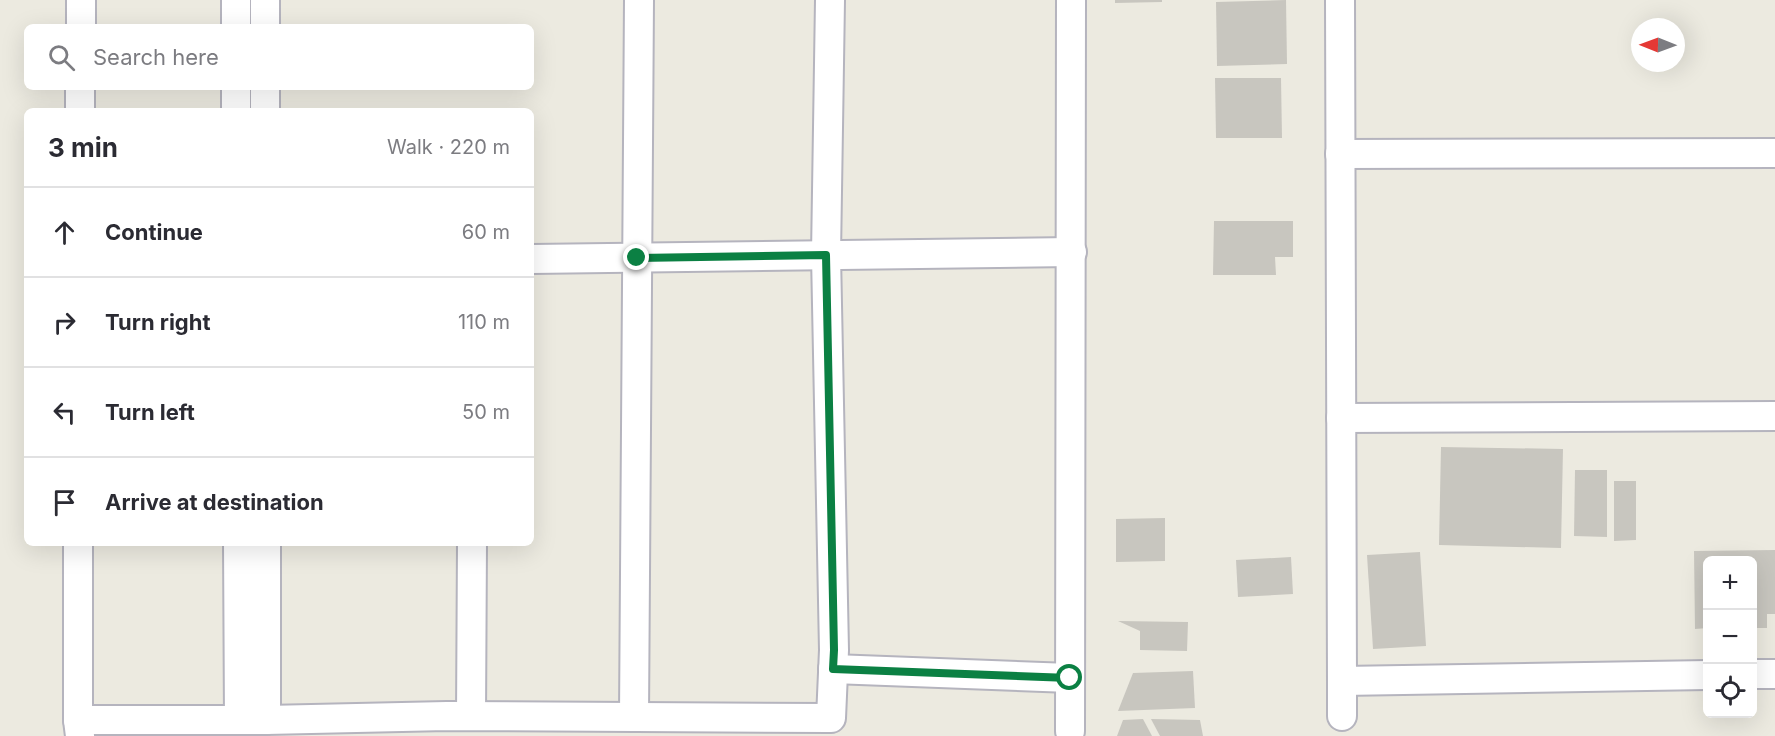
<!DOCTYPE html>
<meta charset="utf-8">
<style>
body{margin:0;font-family:Inter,sans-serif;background:#f2f2f3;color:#2b2b33}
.controls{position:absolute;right:18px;bottom:18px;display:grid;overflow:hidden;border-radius:9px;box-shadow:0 6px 24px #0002}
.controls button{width:54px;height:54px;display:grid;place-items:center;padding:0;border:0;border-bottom:2px solid #e1e1e2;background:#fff;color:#2b2b33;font:30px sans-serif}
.compass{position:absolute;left:1631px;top:18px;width:54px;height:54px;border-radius:50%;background:#fff;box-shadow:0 6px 24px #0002;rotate:271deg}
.stop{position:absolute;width:18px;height:18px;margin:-14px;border:4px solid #0b8043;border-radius:50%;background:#fff}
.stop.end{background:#0b8043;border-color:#fff;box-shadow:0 2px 6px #0008}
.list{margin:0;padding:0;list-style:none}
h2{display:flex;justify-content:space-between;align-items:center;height:78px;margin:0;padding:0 24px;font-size:26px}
h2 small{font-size:20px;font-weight:400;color:#7c7c81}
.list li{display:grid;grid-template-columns:39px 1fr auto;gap:18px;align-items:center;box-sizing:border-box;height:90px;padding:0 24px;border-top:2px solid #e1e1e2}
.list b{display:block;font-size:22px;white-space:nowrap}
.list em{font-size:20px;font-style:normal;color:#7c7c81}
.icon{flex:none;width:33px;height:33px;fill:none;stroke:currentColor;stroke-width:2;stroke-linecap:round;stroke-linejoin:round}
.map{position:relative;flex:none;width:1775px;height:736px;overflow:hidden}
.search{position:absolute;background:#fff;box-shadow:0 6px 24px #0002;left:24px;top:24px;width:510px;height:66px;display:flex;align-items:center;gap:15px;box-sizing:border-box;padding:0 21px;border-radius:9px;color:#7c7c81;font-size:22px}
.panel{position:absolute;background:#fff;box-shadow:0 6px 24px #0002;left:24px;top:108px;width:510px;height:438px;border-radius:9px}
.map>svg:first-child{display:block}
</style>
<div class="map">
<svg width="1775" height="736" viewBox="0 0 1775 736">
<rect width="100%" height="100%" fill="#eceae0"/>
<g fill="#c8c6bf">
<path d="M1115 0H1162V2L1115 3Z"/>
<path d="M1286 0 1287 64 1217 66 1216 2Z"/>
<path d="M1215 78H1281L1282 138H1216Z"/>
<path d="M1214 221H1293V257H1275L1276 275H1213Z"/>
<path d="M1441 447 1563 449 1561 548 1439 545Z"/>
<path d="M1575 470H1607V537L1574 536Z"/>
<path d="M1614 481H1636V540L1614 541Z"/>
<path d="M1165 518V561L1116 562V519Z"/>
<path d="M1775 550V614H1767V628H1752V560H1708V628L1695 629 1694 551Z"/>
<path d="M1420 552 1426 646 1373 649 1367 555Z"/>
<path d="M1291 557 1293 594 1238 597 1236 560Z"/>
<path d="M1118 621 1188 622 1187 651 1140 650V631Z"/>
<path d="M1193 671 1195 708 1118 711 1133 673Z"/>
<path d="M1143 719 1152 736H1117L1123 720Z"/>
<path d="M1151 719 1200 720 1203 736H1160Z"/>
</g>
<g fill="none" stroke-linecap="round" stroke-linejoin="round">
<defs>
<g id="minor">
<path d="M265 0V27"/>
<path d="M1340 0 1342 681 1708 675"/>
<path d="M81 27V0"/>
<path d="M236 27V0"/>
<path d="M265 87V111"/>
<path d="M80 111V87"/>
<path d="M236 111V87"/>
<path d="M1340 154 1775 153"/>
<path d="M531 259 1072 252"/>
<path d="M1341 418 1775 416"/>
<path d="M238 543 239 720"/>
<path d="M266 543V720"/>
<path d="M833 669 1070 678"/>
<path d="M1752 674H1775"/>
<path d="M471 716 472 543"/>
<path d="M1342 716V681"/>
<path d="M634 717 639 0"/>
<path d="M78 720V543"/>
<path d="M1070 731 1071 0"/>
<path d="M80 736 78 720H266L447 716 831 718 834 650 826 255 830 0"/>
</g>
</defs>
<use href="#minor" stroke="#b5b4be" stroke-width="32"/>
<use href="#minor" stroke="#fff" stroke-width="28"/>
</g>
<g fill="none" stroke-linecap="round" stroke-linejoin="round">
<path stroke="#0b8043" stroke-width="8" d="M637 258 826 255 834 650 833 669 1070 678"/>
</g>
</svg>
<div class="controls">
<button>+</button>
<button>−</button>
<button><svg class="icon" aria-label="locate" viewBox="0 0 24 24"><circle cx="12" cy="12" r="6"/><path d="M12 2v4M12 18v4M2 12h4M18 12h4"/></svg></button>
</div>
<svg class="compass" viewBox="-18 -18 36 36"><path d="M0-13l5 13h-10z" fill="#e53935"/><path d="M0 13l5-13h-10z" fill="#7c7c81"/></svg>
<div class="stop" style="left:1070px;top:678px"></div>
<div class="stop end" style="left:637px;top:258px"></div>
<div class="search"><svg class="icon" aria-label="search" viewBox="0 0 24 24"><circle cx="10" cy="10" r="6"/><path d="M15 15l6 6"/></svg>Search here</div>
<section class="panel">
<h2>3 min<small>Walk · 220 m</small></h2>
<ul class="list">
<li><svg class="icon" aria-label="ahead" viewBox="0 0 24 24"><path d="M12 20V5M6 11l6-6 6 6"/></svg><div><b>Continue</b></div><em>60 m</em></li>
<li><svg class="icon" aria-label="right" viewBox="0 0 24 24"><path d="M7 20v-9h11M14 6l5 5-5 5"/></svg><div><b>Turn right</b></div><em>110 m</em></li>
<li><svg class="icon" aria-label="left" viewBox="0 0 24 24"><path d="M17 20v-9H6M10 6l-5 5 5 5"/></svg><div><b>Turn left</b></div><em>50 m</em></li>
<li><svg class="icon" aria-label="arrive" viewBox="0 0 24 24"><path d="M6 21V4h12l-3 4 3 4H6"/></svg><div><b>Arrive at destination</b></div></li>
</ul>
</section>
</div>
